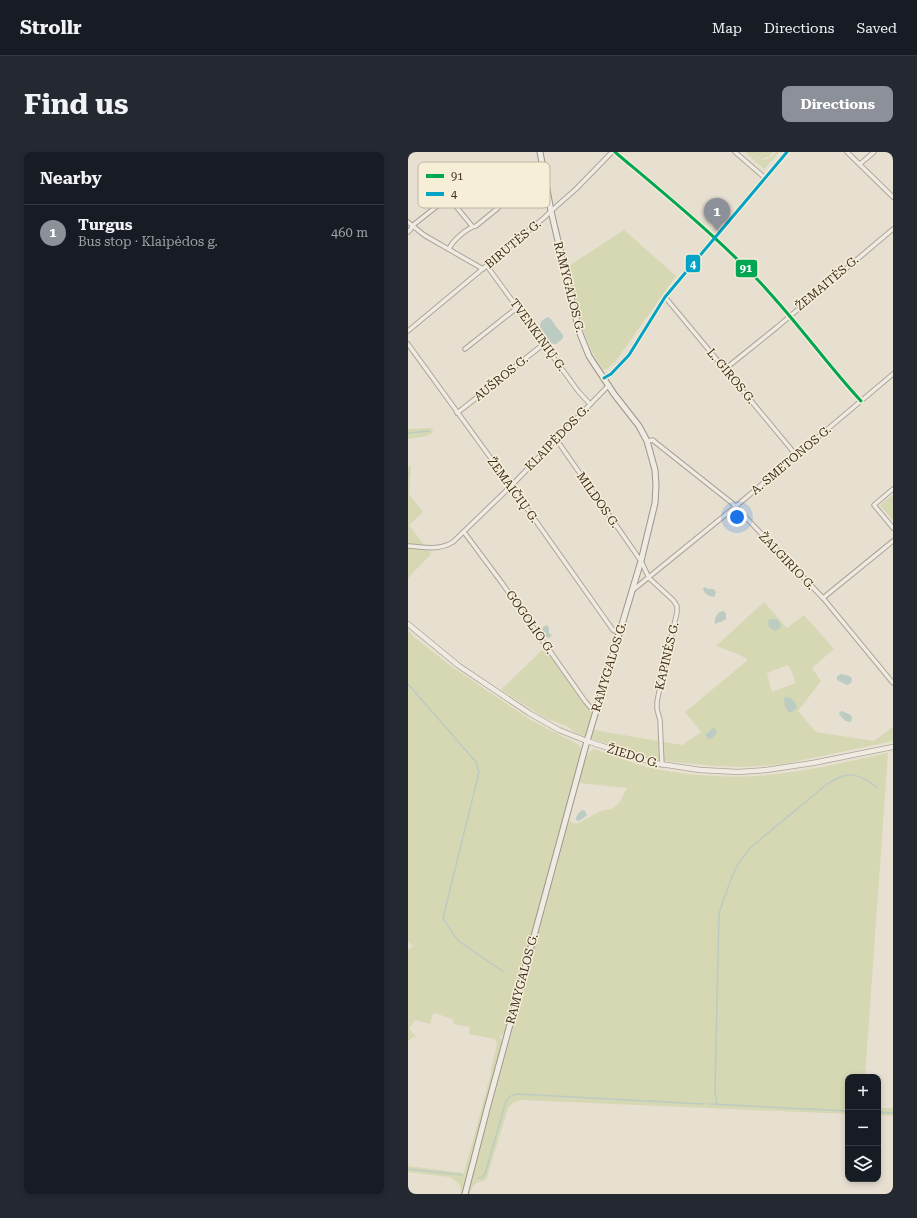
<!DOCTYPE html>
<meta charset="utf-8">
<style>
body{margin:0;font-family:"Roboto Serif",serif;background:#242831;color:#f1f3f6}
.controls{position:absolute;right:12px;bottom:12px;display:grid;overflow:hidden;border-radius:8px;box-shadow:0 2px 6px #0003}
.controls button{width:36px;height:36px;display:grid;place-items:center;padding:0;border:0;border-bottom:1px solid #363941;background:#171b24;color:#f1f3f6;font:20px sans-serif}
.you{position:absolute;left:329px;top:365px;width:14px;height:14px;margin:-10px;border:3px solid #fff;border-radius:50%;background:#1a73e8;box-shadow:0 0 0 6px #1a73e833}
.badge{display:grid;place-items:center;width:26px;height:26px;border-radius:50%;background:#8c9099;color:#fff;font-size:13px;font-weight:700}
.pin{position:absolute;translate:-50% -33px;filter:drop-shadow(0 1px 2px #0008)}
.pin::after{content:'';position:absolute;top:21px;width:14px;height:12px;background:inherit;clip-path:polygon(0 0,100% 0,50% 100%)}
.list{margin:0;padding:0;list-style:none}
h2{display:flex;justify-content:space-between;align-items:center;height:52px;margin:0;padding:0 16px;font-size:17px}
h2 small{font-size:13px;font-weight:400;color:#9ea1a6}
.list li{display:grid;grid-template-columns:26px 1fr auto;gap:12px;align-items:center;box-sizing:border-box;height:56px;padding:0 16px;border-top:1px solid #363941}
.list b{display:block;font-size:15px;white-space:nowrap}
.list p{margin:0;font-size:13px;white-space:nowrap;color:#9ea1a6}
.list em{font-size:13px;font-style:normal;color:#9ea1a6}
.icon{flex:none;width:22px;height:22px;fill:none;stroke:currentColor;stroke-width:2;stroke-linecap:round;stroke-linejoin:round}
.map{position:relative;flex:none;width:485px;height:1042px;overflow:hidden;border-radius:8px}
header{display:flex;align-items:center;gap:24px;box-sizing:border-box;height:56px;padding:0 20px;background:#171b24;border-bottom:1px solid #363941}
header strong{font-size:19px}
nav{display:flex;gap:22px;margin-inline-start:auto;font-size:14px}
.intro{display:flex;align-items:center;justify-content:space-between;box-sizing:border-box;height:96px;padding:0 24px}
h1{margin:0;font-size:28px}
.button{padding:10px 18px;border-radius:8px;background:#8c9099;color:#fff;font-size:14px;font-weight:700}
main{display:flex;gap:24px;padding:0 24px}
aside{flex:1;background:#171b24;border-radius:8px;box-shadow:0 2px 6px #0003}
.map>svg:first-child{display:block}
</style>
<header>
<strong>Strollr</strong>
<nav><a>Map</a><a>Directions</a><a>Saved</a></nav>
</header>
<div class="intro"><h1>Find us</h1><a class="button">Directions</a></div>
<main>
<aside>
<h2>Nearby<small></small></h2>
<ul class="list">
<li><span class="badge">1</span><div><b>Turgus</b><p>Bus stop · Klaipėdos g.</p></div><em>460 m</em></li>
</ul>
</aside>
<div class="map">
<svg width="485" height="1042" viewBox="0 0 485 1042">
<rect width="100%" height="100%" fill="#e7e0d1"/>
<g fill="#d6d7b3" fill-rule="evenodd">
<path d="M337 0 355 8 364 5 368 0H371L356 17Z"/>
<path d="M337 0H365L362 4 354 7Z"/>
<path d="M216 78 268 124 207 210 199 217 195 218 183 198 175 178 159 115Z"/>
<path d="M23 276 25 278 24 281 19 284 0 287V277Z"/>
<path d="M3 313 1 342 15 360 1 373 23 402 0 426V315Z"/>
<path d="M485 343V369L472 353Z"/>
<path d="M356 450 379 476 396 463 426 497 404 516 413 529 390 559 408 580 466 589 485 575V589L376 612 336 615 308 614 276 611 249 608 222 600 168 581 159 574 139 567 93 538 139 493 178 548 186 555 180 577 274 593 293 580 277 560 340 508 332 503 308 494ZM379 513 382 515 388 531 364 540 359 521Z"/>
<path d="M0 478 6 485 43 514 90 546 123 568 171 593 173 597 171 609 97 881 91 885 94 887 95 889 54 1042H52L53 1037 51 1032 42 1025 0 1020V1014L56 1021 83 921C84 910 88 901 89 891L86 887 61 882 62 875 45 872 46 868 27 861 25 862 22 872 7 868 1 877 9 886 5 885 0 889V798L5 794 0 789Z"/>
<path d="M186 597C205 604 224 611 243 616 278 623 314 626 349 624 393 621 437 610 480 601L457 925H440V962L113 948 106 950 100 956 78 1028C68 1031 65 1031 62 1042H60L161 669 169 672 192 659 204 657 212 650 219 636 171 631C174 622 176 601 186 597Z"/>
<path d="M470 956H485V964L470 963Z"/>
</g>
<g fill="#bcccc2">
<path d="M140 165C145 168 146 172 149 176 156 183 159 185 148 192L140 191C134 183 126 170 140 165Z"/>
<path d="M296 435 301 437H306L308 440 306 445C301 445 296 441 295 437Z"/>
<path d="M315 459 318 461V467L315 469 307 472C306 466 309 460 315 459Z"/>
<path d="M361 467H367L370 468 373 474 372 476 367 479 362 476 360 472Z"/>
<path d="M139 473 141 476V481L144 483 141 486C136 485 133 480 135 475Z"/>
<path d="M433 522 441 524 444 526 443 531 439 533 429 528V524Z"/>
<path d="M379 545C384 546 389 551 389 556L384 560H381C377 557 376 551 376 546Z"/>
<path d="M434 559 443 563 444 566 443 570 437 569 431 562V561Z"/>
<path d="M305 576 308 577 309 581 303 587H300L298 584V582Z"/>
<path d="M175 658 177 659 179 663 178 664 171 669 168 668C167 664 172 659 175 658Z"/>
</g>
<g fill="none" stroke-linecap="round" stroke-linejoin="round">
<g stroke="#bcccc2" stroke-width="1.5">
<path d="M0 281 22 279"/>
<path d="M0 322V320"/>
<path d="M0 532 68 610 71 620 35 766 48 786 52 790 96 820"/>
<path d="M302 952 440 959"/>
<path d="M309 953 307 938 311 761 323 727 330 712 342 696 418 633C440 618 449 620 470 636"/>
<path d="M470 960 485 961"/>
<path d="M0 1017 54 1023"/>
<path d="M70 1026H73L77 1022 98 949C101 945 103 943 109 942L296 952"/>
</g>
<defs>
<g id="minor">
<path d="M207 0C253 39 302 79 344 122 383 161 415 208 453 249"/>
<path d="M327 0 357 26"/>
<path d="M439 0 485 45"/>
<path d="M452 12 466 0"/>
<path d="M0 70 16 83 75 117"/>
<path d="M0 80 3 77 4 74 38 47H42L64 74"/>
<path d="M41 97C44 89 60 75 68 74L90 56"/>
<path d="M79 114 170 239 182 252"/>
<path d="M257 145 388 303"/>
<path d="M0 179 137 65 143 59 168 37 204 0"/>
<path d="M0 192 103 334 205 478 212 482"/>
<path d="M57 197 110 155"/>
<path d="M317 217 368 176 485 77"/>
<path d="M196 226 203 222 221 203 257 145 379 0"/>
<path d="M49 261C79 238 107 214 136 192"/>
<path d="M148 287 233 409 241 426 265 448 269 454V460L253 530 249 550V557L252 568 254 613"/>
<path d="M239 289 245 288 247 290 324 351 415 446 485 531"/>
<path d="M485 337 466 353 485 376"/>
<path d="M56 380 94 431 177 549 182 555 189 558"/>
<path d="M0 394C16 395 30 399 45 390L103 334 201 233"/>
<path d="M225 438 327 355 485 222"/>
<path d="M415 446 485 389"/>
</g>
<path id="tertiary" d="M0 472 51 514 121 561 151 578 179 589 246 611 292 618 330 620 358 618 405 611 485 595"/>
<path id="secondary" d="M57 1042 79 957 179 589 233 409 247 351 248 333 247 318 239 289 231 274 206 242 181 204 171 179 143 59 132 0"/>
</defs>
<use href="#minor" stroke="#ada599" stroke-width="5.5"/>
<use href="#tertiary" stroke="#ada599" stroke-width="6"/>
<use href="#secondary" stroke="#9c958a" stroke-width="7"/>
<use href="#minor" stroke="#efebe3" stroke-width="3.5"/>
<use href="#tertiary" stroke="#efebe3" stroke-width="4.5"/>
<use href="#secondary" stroke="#efebe3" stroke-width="5"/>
<defs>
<path id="bus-1" d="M207 0C253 39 302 79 344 122 383 161 415 208 453 249"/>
<path id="bus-2" d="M196 226 203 222 221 203 257 145 379 0"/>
</defs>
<use href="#bus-1" stroke="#f7eed8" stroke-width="6"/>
<use href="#bus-2" stroke="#f7eed8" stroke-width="6"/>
<use href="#bus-1" stroke="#00a651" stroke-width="3"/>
<use href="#bus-2" stroke="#03a3c5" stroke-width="3"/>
</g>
<g text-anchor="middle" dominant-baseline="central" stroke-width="3" stroke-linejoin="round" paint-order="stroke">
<g font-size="12" fill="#3d2e20" stroke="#f7eed8">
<text transform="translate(105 92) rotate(-40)">BIRUTĖS G.</text>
<text transform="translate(419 131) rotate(-40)">ŽEMAITĖS G.</text>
<text transform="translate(161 135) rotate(76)">RAMYGALOS G.</text>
<text transform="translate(130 183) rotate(54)">TVENKINIŲ G.</text>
<text transform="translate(323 224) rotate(50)">L. GIROS G.</text>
<text transform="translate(93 226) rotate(-39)">AUŠROS G.</text>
<text transform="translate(149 286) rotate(-46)">KLAIPĖDOS G.</text>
<text transform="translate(383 308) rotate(-40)">A. SMETONOS G.</text>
<text transform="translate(105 338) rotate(54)">ŽEMAIČIŲ G.</text>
<text transform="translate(190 348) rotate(55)">MILDOS G.</text>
<text transform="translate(379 409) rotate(46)">ŽALGIRIO G.</text>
<text transform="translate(122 470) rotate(55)">GOGOLIO G.</text>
<text transform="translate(259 504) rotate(-77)">KAPINĖS G.</text>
<text transform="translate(201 515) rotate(-73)">RAMYGALOS G.</text>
<text transform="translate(225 604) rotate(17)">ŽIEDO G.</text>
<text transform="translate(114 827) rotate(-75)">RAMYGALOS G.</text>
</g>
</g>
<rect x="10" y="10" width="132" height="46" rx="6" fill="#f7eed8" stroke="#bfb4a1" stroke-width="1"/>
<rect x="18" y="22" width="18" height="4" fill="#00a651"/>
<rect x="18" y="40" width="18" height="4" fill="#03a3c5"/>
<g font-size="11" fill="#3d2e20">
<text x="43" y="28">91</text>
<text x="43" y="46">4</text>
</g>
<g stroke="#f7eed8" stroke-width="1.5">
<rect x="277" y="102" width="16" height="19" rx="4" fill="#03a3c5"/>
<rect x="327" y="107" width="23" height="19" rx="4" fill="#00a651"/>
</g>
<g font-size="11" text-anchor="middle" font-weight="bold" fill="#fff">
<text x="285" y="116">4</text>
<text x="338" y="120">91</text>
</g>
</svg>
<div class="controls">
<button>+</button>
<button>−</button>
<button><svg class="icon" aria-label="layers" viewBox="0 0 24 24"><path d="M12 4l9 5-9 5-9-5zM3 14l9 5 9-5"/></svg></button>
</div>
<div class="you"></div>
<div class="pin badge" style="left:309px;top:79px">1</div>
</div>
</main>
